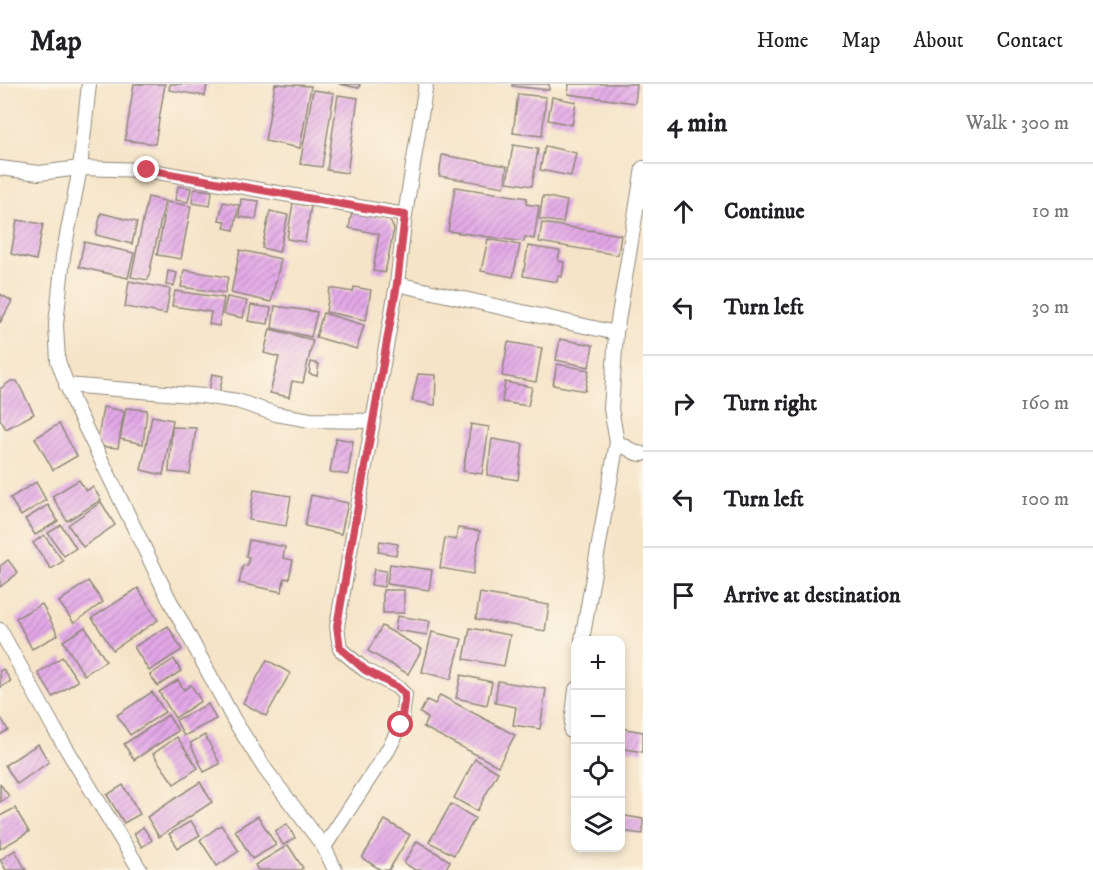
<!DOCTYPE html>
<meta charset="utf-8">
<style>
body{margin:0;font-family:"IM FELL DW Pica",serif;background:#f6f6f6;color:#202124}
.controls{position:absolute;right:18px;bottom:18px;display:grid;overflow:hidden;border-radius:12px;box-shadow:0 3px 9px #0003}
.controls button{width:54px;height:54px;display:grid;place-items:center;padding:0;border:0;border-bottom:2px solid #e0e0e0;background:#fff;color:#202124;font:30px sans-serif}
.stop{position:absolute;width:18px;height:18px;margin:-14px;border:4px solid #d1495b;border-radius:50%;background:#fff}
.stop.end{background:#d1495b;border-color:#fff;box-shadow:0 2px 6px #0008}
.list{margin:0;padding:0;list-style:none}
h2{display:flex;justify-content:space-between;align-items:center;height:78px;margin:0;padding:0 24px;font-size:26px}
h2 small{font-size:20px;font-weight:400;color:#757577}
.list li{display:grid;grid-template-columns:39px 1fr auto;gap:18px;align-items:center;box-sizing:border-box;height:96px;padding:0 24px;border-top:2px solid #e0e0e0}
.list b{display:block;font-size:22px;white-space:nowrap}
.list em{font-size:20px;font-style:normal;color:#757577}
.icon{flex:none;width:33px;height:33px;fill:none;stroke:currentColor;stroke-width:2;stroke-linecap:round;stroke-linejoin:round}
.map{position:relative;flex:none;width:643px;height:786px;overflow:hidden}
header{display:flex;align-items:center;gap:36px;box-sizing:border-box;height:84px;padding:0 30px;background:#fff;border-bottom:2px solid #e0e0e0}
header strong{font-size:28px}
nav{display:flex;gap:33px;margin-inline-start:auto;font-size:21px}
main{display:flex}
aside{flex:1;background:#fff}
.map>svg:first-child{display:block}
</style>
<header>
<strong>Map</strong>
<nav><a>Home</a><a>Map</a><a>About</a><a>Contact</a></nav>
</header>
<main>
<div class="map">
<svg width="643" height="786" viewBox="0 0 643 786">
<defs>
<pattern id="building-hatch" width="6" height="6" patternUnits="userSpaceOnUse" patternTransform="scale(1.5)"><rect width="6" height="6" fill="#e3a8e8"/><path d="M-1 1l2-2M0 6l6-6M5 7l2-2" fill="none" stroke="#b889bc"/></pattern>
</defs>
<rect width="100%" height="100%" fill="#fcf5e5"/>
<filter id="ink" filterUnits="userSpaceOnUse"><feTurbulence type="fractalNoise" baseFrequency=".0167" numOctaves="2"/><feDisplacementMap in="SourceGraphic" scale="12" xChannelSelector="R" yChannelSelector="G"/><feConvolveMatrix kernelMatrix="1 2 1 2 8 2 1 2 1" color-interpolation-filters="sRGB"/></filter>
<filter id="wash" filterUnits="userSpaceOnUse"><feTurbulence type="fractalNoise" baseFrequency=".008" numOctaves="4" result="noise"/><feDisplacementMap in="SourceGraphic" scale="24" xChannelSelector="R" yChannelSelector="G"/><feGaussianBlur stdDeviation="1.35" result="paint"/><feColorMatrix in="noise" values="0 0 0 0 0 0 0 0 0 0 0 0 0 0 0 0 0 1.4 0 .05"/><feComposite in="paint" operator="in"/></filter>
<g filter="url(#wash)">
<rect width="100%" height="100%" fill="#f5e4c8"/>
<g id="blocks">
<g fill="url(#building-hatch)">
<path d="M134 0H165L155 60 125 56Z"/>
<path d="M170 0H207L205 12 169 6Z"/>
<path d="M275 0 311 2 300 64 265 57Z"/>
<path d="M339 0H360L359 4Z"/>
<path d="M512 0H549V6L512 2Z"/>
<path d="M569 0H637L635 19 568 10Z"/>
<path d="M313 6 334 9 322 83 300 80Z"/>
<path d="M518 10 546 13 542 52 513 49Z"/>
<path d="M338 11 358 14 347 89 327 86Z"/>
<path d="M552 13 576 18 572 41 548 36Z"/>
<path d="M513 61 538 65 532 102 507 98Z"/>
<path d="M545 62 576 69 571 92 540 86Z"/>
<path d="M442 71 507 82 504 103 439 92Z"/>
<path d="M178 102 191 104 188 118 175 116Z"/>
<path d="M455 103 527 114 526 120 539 122 534 155 525 153 524 158 448 147Z"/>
<path d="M194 105 212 107 210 122 192 119Z"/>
<path d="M543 112 567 117 563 139 539 135Z"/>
<path d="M148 113 165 117 148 196 131 193Z"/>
<path d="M241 115 259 117 256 135 239 133Z"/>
<path d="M167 118 191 122 181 175 157 171Z"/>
<path d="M223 118 239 121 234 146 224 144 226 137 219 136Z"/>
<path d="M293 119 311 122 305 158 287 155Z"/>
<path d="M270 127 288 131 279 168 262 164Z"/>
<path d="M352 128 389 135 394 145 385 189 373 187 379 150 349 144Z"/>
<path d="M101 129 137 138 132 160 96 151Z"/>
<path d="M17 136 43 140 36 176 11 170Z"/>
<path d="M542 139 621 151 618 171 539 158Z"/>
<path d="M488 155 520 161 513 193 481 187Z"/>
<path d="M84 158 134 169 128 194 79 183Z"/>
<path d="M528 162 560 167 558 177 564 178 562 193 558 192 557 198 523 192Z"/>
<path d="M240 166 281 175 271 218 231 209Z"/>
<path d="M184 186 228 193 225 209 181 203Z"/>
<path d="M168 187 177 189 174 202 166 201Z"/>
<path d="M129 197 170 205 166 230 125 223Z"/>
<path d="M354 203 371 206 366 236 326 228 330 204 353 208Z"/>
<path d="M175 207 224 214 219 242 209 240 211 228 172 222Z"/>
<path d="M0 210 12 217 0 239Z"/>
<path d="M227 213 247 217 243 234 223 230Z"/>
<path d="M251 221 271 224 268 240 248 237Z"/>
<path d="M275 222 317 228 311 253 272 244Z"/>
<path d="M323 229 364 241 357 265 316 253Z"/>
<path d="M270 245 313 256 303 299 292 297 289 313 270 309 279 273 264 269Z"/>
<path d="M560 255 593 261 589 283 556 276Z"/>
<path d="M508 258 542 264 536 298 502 292Z"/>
<path d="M311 278 319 280 317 292 309 290Z"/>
<path d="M557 280 589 286 585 307 553 301Z"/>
<path d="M212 290 223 292 219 309 209 307Z"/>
<path d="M418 290 436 291 435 321 412 317Z"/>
<path d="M11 297H17L34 330 6 345 0 335V305Z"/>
<path d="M505 298 532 303 528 322 502 318Z"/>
<path d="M103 323 124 327 118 364 97 362Z"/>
<path d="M126 324 147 326 143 360 120 355Z"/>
<path d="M152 332 173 336 163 391 141 386Z"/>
<path d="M59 340 77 372 53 386 35 354Z"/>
<path d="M471 340 489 343 482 390 463 387Z"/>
<path d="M172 343 196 344 190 390 169 388Z"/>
<path d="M336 354 353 357 348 391 330 388Z"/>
<path d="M492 355 523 360 518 396 487 391Z"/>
<path d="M79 396 86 407 93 403 101 416 67 437 52 412Z"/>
<path d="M36 398 46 416 21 432 10 414Z"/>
<path d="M254 406 291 412 286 442 249 436Z"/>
<path d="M311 411 348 419 341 450 305 442Z"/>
<path d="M101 418 115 441 83 463 68 441Z"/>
<path d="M48 421 58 437 35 451 25 435Z"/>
<path d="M61 441 76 464 64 472 48 449Z"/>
<path d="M458 444 480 447 473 490 440 484 445 454 456 456Z"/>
<path d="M44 451 63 477 51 485 33 459Z"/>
<path d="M249 456 285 463 283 474 293 476 289 495 284 494 282 508 239 499 243 481 247 482 249 473 246 472Z"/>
<path d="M380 457 398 460 396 471 378 468Z"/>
<path d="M8 476 18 489 0 503V482Z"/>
<path d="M390 480 432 486 429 506 387 500Z"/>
<path d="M374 485 386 487 384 503 371 501Z"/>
<path d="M88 497 103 518 74 539 59 518Z"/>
<path d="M138 504 158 536 113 566 92 534Z"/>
<rect x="383" y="506" width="21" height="23"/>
<path d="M480 509 549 521 545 547 476 535Z"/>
<path d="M42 520 58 551 32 565 16 534Z"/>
<path d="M397 532 430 537 427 551 395 546Z"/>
<path d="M168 542 182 566 149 587 134 563Z"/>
<path d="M382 542 422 565 408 590 368 567Z"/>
<path d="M85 543 106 577 84 591 63 557Z"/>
<path d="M470 544 510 551 504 582 464 575Z"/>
<path d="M432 548 462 555 451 595 422 588Z"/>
<path d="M62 573 78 597 53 613 38 589Z"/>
<path d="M174 575 181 587 158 602 150 591Z"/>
<path d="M267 576 290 589 266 632 243 619Z"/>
<path d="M3 585 11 597 0 604V587Z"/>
<path d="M461 591 492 598 487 621 456 614Z"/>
<path d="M178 596 184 606 191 601 201 617 175 634 159 608Z"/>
<path d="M498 597 546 605 540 645 513 641 516 623 495 619Z"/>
<path d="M152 608 165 628 130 651 117 631Z"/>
<path d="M440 611 515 651 498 682 423 643 428 634 420 629 427 616 435 620Z"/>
<path d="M208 620 216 635 184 652 176 636Z"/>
<path d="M168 631 178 647 134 676 124 660Z"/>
<path d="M0 632 8 646 0 651Z"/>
<path d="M620 644 643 648V668L620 664Z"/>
<path d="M205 651 220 680 204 688 190 659Z"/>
<path d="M177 653 198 684 174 700 153 670Z"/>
<path d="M38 660 49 678 17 700 5 681Z"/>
<path d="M475 675 498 688 477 727 454 714Z"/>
<path d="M200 698 212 718 159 753 147 733Z"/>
<path d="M0 700 9 712 0 718Z"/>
<path d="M123 701 140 730 124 739 107 711Z"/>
<path d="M451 720 475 734 454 771 429 758Z"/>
<path d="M15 724 29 748 0 765V732Z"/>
<path d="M620 731 643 735V750L620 747Z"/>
<path d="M258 732 276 761 252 775 235 746Z"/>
<path d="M385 736 410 751 389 786H381L362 774Z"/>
<path d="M191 737 200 751 178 764 169 750Z"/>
<path d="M287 740 295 754 283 761 275 747Z"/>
<path d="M221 741 239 767 217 782 200 756Z"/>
<path d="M143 743 152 756 142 763 134 750Z"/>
<path d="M417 757 450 777 445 786H415L404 779Z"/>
<path d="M288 761 303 784 300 786H258L255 781Z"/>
<path d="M15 766 26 786H6L0 776Z"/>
</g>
</g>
</g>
<g filter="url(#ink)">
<use href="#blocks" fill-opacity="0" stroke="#90887a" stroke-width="1.5"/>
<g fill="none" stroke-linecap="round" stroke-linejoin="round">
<defs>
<g id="street">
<path d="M89 0 80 84 63 172 56 241 58 277 74 320 168 513 234 636 265 685 324 763 335 786"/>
<path d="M0 84 39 89 80 84 146 86 405 131"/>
<path d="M397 200 616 249 611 325 617 358 636 369 643 370"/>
<path d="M616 249 643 84"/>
<path d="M66 301 204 312 237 317 276 330 310 336 372 337"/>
<path d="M0 546 54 644 140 786"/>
<path d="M582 556 617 358"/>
<path d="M571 647 576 605"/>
<path d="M324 763 388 666 401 641 405 611 397 603 365 586 340 565 337 542 397 200 405 131 426 0"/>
</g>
</defs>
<use href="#street" stroke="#90887a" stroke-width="16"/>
<use href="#street" stroke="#fff" stroke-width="14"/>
</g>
</g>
<g fill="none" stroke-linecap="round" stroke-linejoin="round" filter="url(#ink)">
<path stroke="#d1495b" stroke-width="8" d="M147 86 405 131 397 200 337 542 340 564 365 586 397 603 405 610 401 641"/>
</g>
</svg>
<div class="controls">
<button>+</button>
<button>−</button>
<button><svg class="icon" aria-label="locate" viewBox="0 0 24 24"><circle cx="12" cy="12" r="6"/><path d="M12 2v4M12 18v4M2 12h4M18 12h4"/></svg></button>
<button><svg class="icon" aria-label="layers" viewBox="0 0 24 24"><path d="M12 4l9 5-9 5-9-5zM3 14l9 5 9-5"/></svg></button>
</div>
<div class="stop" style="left:401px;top:641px"></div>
<div class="stop end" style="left:147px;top:86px"></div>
</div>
<aside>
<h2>4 min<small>Walk · 300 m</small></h2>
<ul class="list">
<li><svg class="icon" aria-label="ahead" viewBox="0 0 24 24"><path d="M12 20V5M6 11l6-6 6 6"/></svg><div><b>Continue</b></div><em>10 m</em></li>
<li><svg class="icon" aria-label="left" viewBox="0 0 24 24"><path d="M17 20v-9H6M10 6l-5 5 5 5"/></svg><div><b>Turn left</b></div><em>30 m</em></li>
<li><svg class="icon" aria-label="right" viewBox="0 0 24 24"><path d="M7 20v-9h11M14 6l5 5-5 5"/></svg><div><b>Turn right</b></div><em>160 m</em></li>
<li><svg class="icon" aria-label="left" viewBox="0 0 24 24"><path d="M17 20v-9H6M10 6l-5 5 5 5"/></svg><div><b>Turn left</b></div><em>100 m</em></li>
<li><svg class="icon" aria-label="arrive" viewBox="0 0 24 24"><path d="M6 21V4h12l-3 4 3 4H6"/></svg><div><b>Arrive at destination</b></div></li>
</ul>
</aside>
</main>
